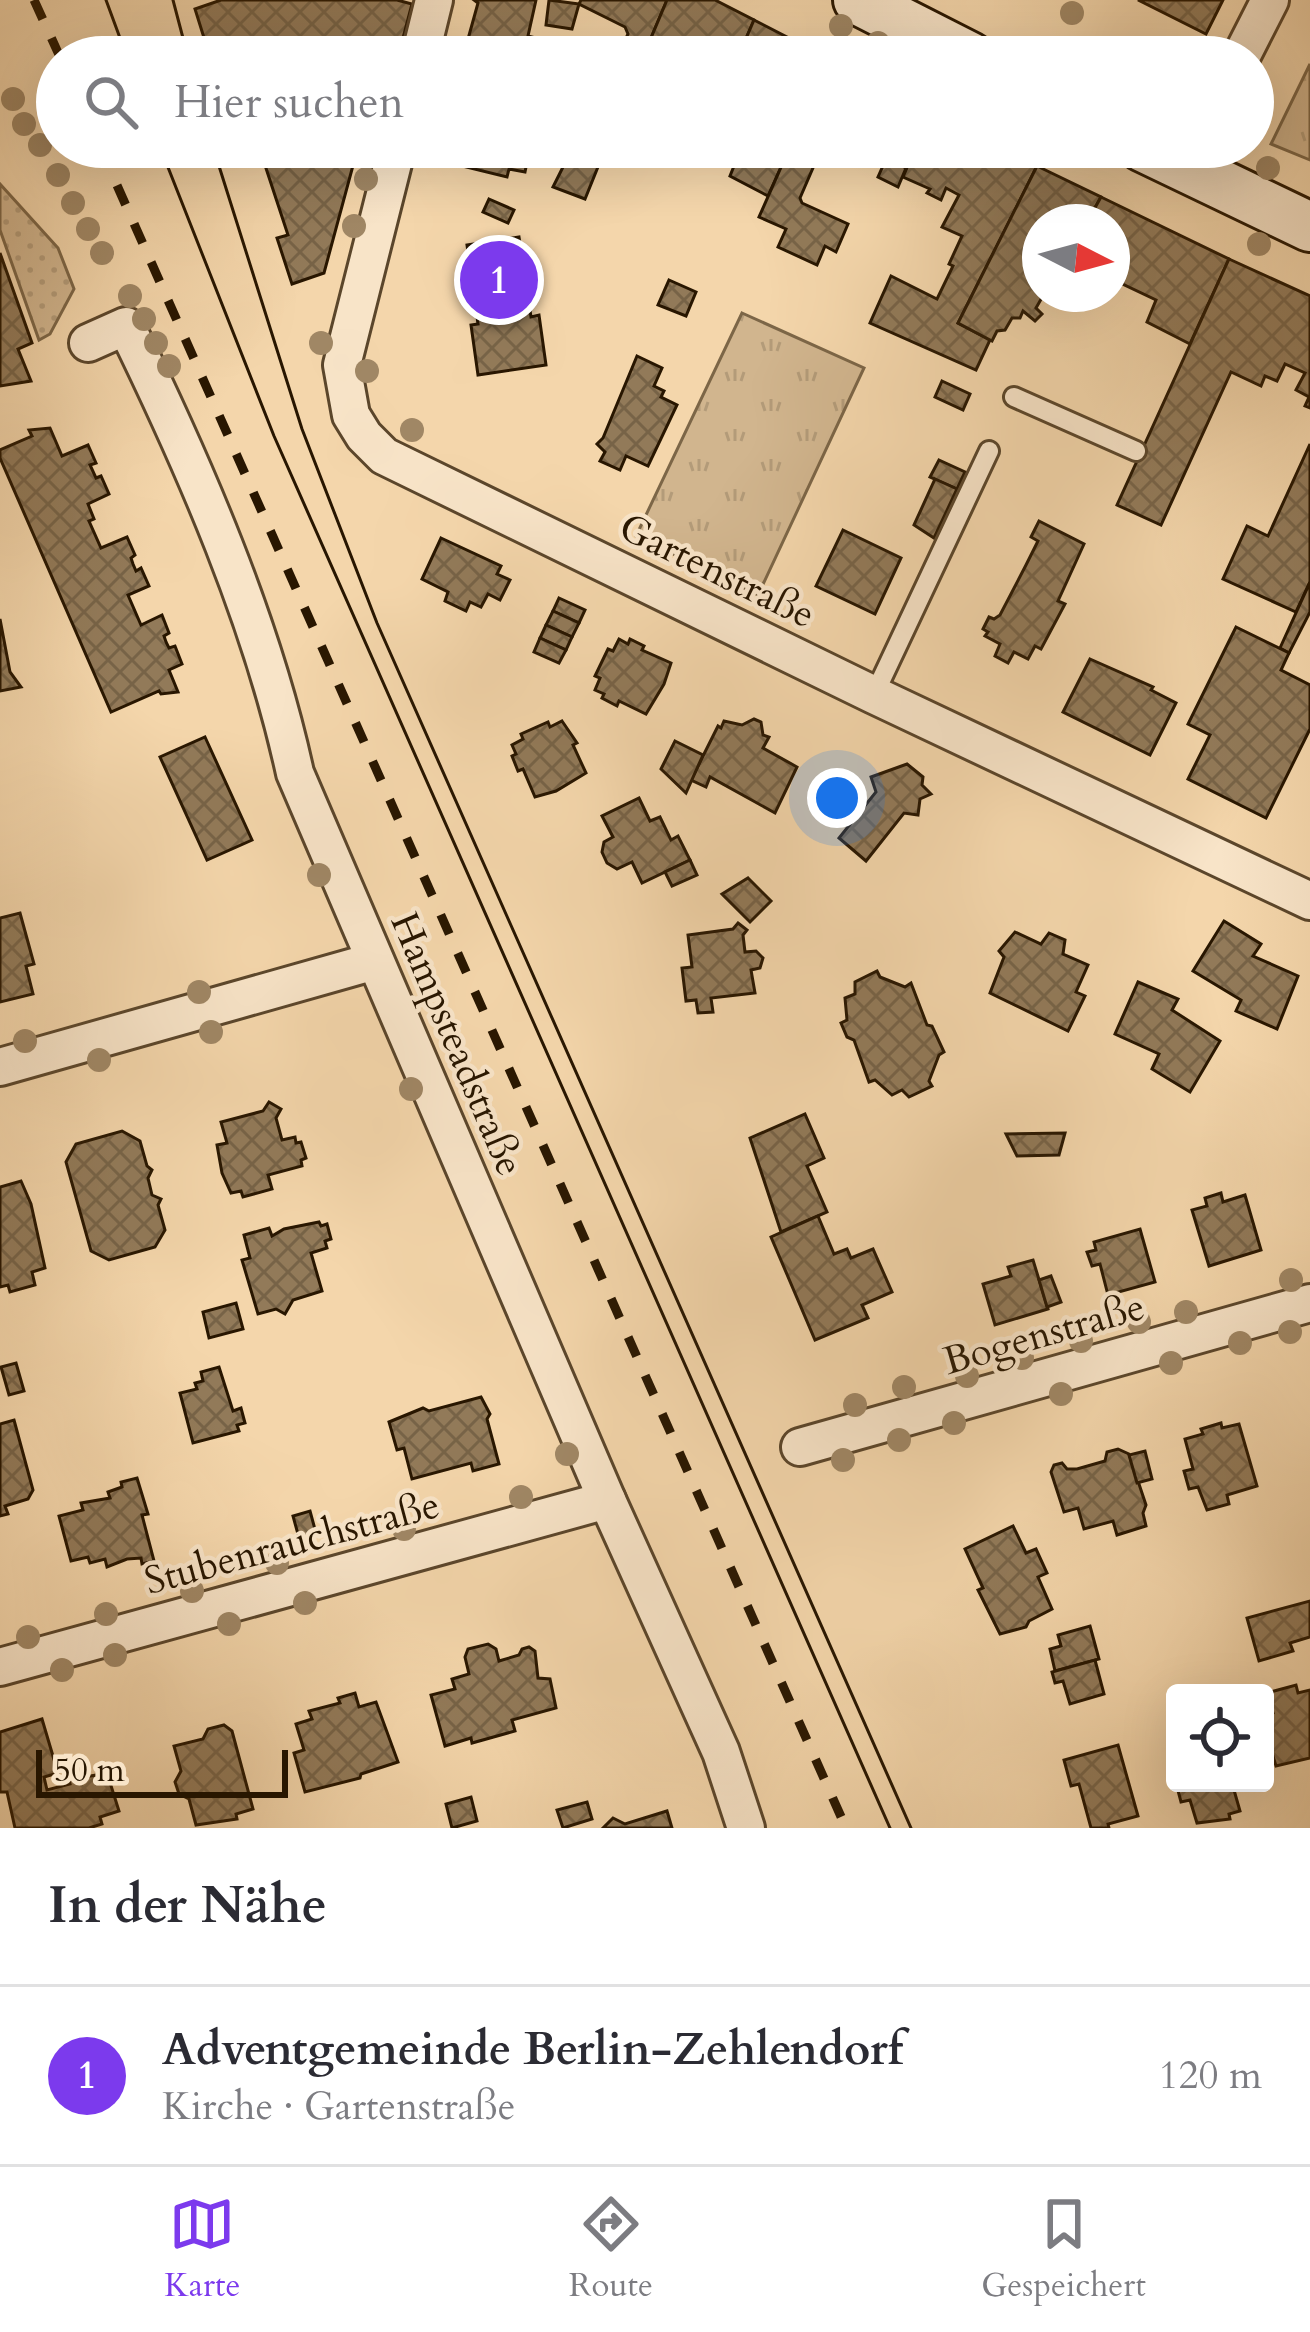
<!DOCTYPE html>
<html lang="de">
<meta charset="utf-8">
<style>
body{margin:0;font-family:Cardo,serif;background:#f2f2f3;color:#2b2b33}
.controls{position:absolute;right:36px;bottom:36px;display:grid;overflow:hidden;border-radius:12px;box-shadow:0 12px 48px #0002}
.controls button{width:108px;height:108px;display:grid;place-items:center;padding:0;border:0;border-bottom:3px solid #e1e1e2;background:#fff;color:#2b2b33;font:60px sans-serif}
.compass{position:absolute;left:1022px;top:204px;width:108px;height:108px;border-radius:50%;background:#fff;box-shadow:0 12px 48px #0002;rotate:96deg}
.scale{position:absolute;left:36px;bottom:30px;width:252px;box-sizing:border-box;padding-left:12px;border:6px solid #281600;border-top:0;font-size:33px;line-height:42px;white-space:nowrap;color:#281600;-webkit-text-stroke:9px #f8e4c8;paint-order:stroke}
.you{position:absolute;left:837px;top:798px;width:42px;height:42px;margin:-30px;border:9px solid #fff;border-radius:50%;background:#1a73e8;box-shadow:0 0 0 18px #1a73e833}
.badge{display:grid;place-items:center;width:78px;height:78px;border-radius:50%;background:#7c3aed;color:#fff;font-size:39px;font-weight:700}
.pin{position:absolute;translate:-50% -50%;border:6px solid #fff;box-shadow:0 3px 12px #0006}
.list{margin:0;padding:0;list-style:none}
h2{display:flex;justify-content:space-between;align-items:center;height:156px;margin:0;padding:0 48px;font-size:51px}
h2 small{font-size:39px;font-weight:400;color:#7c7c81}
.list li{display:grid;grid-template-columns:78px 1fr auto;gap:36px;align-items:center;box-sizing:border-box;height:180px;padding:0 48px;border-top:3px solid #e1e1e2}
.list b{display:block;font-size:45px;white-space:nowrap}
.list p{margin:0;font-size:39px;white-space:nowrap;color:#7c7c81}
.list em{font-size:39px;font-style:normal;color:#7c7c81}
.icon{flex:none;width:66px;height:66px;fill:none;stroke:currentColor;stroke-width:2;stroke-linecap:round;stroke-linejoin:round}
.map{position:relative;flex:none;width:1310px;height:1828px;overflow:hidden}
.search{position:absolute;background:#fff;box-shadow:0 12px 48px #0002;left:36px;right:36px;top:36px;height:132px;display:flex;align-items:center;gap:30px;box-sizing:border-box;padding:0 42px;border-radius:66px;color:#7c7c81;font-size:45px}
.sheet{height:336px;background:#fff}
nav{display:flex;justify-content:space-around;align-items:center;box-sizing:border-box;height:168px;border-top:3px solid #e1e1e2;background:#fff;font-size:33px;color:#7c7c81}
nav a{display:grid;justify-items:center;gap:6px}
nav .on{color:#7c3aed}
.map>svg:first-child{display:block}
</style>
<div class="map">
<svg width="1310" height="1828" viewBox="0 0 1310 1828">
<defs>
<pattern id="grass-dots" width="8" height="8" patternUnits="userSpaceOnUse" patternTransform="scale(3)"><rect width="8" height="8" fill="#d1b58e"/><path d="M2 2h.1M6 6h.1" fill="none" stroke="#b39b79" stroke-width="1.8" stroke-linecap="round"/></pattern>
<pattern id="park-tufts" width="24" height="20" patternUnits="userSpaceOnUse" patternTransform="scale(3)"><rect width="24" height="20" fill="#d1b58e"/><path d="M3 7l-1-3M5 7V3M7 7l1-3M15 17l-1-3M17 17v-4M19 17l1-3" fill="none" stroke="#b39b79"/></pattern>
<pattern id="building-cross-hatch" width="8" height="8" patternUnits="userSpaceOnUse" patternTransform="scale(3)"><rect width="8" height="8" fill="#927a59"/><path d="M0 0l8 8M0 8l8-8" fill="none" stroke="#776347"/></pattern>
</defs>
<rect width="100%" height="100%" fill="#f4d6ab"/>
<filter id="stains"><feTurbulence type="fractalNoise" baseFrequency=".00167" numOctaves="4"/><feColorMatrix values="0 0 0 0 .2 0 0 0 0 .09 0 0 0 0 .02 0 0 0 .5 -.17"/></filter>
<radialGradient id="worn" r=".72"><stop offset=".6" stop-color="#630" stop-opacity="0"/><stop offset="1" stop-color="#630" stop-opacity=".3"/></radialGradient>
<path fill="url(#grass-dots)" stroke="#7c6647" stroke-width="3" d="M0 184 58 248 74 289 50 334 39 340 0 230Z"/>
<g fill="url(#park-tufts)" stroke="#7c6647" stroke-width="3">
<path d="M1310 64V160L1271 144Z"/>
<path d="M742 313 864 368 758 595 636 536Z"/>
</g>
<g fill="url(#building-cross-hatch)" stroke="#281600" stroke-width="3">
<path d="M221 0H397L412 4 398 57H210L195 9Z"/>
<path d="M474 0H536L528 36 536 38 531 57H463L478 3Z"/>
<path d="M549 0 579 4 572 29 546 25Z"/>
<path d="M581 0H667L643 57H617L628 34 625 27 579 4Z"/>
<path d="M667 0H715L754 20 738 57H643Z"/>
<path d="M1138 0H1223L1206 34Z"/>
<path d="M754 20 826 57H738Z"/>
<path d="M259 147H358L324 273 292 284 277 238 288 235Z"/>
<path d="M424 147H530L525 172 509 169 507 177 421 156Z"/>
<path d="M573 147H606L585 199 553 187Z"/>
<path d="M733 147H790L768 196 730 176 736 161 728 157Z"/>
<path d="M790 147H822L800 198 802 203 848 224 836 252 825 246 817 265 778 247 786 229 759 217Z"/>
<path d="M859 147H916L906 168Z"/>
<path d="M916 147H1001L1037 166 958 323 990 340 976 370 870 323 891 276 937 299 953 266 949 264 962 236 942 227 959 195 946 188 941 200 927 193 930 189 903 177Z"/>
<path d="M886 159 906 168 898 187 878 177Z"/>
<path d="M1037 166 1101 197 1087 222H1040V294H1044L1036 308 1042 314 1035 321 1023 311 1020 318H1012L1005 330 997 331 992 341 958 323Z"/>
<path d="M1101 197 1229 259 1190 344 1147 322 1156 300 1112 279V222H1087Z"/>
<path d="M489 199 514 210 508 223 483 212Z"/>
<path d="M519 237 531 317 539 315 546 365 478 375 471 325 478 324 467 245Z"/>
<path d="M0 253 32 343 18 349 31 381 0 386Z"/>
<path d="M1229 259 1310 296V408L1305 406 1309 397 1296 390 1305 373 1285 364 1277 381 1265 376 1261 386 1231 372 1161 525 1117 505Z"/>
<path d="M669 280 696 292 686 316 658 305Z"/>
<path d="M637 356 662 368 654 386 664 391 661 397 677 405 648 466 626 456 620 470 600 461 605 452 597 444 603 438Z"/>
<path d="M942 381 970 394 963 410 935 397Z"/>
<path d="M50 428 62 456 88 445 96 463 90 465 96 478 101 476 109 494 88 504 94 519 89 521 101 548 127 537 135 555 131 558 133 564 136 571 141 568 149 586 128 595 141 625 162 615 169 633 164 636 166 642 169 648 175 646 182 664 169 670 178 692 161 694 159 691 111 712 0 458V450L32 436 29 430Z"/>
<path d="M1310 444V582L1296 612 1223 579 1247 526 1268 536Z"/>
<path d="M939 460 965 472 957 489 930 477Z"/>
<path d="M935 479 957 489 934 538 914 525Z"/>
<path d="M1039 521 1084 544 1058 601 1065 604 1041 649 1035 646 1028 659 1014 652 1008 663 995 656 1000 644 985 636 988 632 983 629 989 617 994 619 1000 615 1026 565 1038 541 1031 537Z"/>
<path d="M843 530 901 558 875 614 816 586Z"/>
<path d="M441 538 501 566 497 574 510 580 500 600 488 594 481 607 470 602 466 611 445 601 448 592 422 579Z"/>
<path d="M1310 582V612L1289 653 1280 648Z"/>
<path d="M559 598 585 610 579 623 553 611Z"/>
<path d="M553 611 579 623 572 637 546 625Z"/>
<path d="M0 619 10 672 21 687 0 691Z"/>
<path d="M546 625 572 637 566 650 540 638Z"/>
<path d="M1236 627 1289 653 1281 670 1310 685V729L1266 818 1188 779 1210 735 1188 724Z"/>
<path d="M540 638 566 650 559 663 534 652Z"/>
<path d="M619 639 628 644 630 639 644 646 642 650 671 663 664 684 646 714 619 701 617 706 602 698 604 694 595 690 600 678 595 676 608 649 613 651Z"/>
<path d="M1090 659 1153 687 1151 690 1176 703 1150 755 1063 712Z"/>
<path d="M754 719 761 722 763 735 769 737 763 748 797 767 775 813 710 777 706 787 691 780 718 726 721 728 724 721 742 725Z"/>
<path d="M562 721 577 743 573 745 586 773 556 791 535 797 523 769 518 771 512 756 516 754 512 745 523 739 521 734 548 722 550 727Z"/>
<path d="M205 737 252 840 207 860 160 757Z"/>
<path d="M675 741 703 755 686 793 661 769Z"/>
<path d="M907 764 923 777 922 785 931 794 920 799 918 815 904 813 866 861 839 838 876 792 871 777Z"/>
<path d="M639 798 650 821 660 817 671 840 678 836 690 860 642 883 632 862 617 869 607 863 602 852 604 842 613 837 602 816Z"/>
<path d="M690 860 697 875 672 886 665 872Z"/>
<path d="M748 878 771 901 750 922 722 894Z"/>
<path d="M20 913 34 964 26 966 33 994 0 1002V918Z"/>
<path d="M1224 921 1261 944 1253 956 1298 976 1277 1029 1236 1011 1241 1000 1193 971Z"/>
<path d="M738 923 747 930 743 935 745 952 756 951 763 958 760 968 751 970 755 993 711 998 713 1012 698 1013 696 1000 686 1001 682 968 692 967 688 935 733 929Z"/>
<path d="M1015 932 1041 944 1049 933 1065 940 1063 954 1088 965 1076 992 1085 996 1068 1031 990 993 1004 957 999 951Z"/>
<path d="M877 971 880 977 905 987 911 983 927 1025 932 1026 944 1052 939 1055 929 1081 932 1086 909 1097 902 1090 892 1095 875 1080 869 1082 854 1040 847 1037 841 1023 847 1020 845 998 855 994V982Z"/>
<path d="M1138 982 1178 999 1172 1010 1220 1041 1190 1092 1152 1069 1159 1054 1115 1034Z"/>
<path d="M269 1102 281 1109 276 1118 282 1140 295 1137 296 1143 301 1142 306 1158 301 1160 302 1166 268 1175 272 1189 243 1197 241 1191 231 1193 222 1173 217 1145 227 1143 221 1122 263 1111Z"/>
<path d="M805 1114 824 1158 807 1166 827 1212 781 1232 750 1138Z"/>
<path d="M122 1131 140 1141 147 1166 152 1170 148 1178 152 1195 161 1199 158 1205 165 1230 155 1247 109 1260 91 1251 66 1162 76 1144Z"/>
<path d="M1065 1133 1059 1155 1017 1156 1006 1134Z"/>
<path d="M21 1181 31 1204 45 1268 32 1272 35 1285 10 1292 8 1285 0 1287V1187Z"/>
<path d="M1221 1193 1223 1202 1245 1195 1261 1250 1209 1266 1192 1210 1207 1206 1205 1198Z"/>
<path d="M818 1216 834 1254 847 1249 851 1258 873 1249 892 1292 862 1305 868 1318 815 1340 771 1237Z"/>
<path d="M319 1222 321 1226 327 1224 331 1239 325 1241 327 1248 311 1253 322 1291 293 1300 285 1314 276 1309 258 1314 242 1260 250 1258 244 1235 269 1228 272 1236 284 1229Z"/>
<path d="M1140 1229 1155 1282 1108 1295 1100 1264 1092 1266 1087 1252 1096 1250 1094 1242Z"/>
<path d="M1033 1260 1048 1309 995 1325 983 1284 1011 1276 1008 1267Z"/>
<path d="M1051 1276 1061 1302 1047 1307 1039 1280Z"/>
<path d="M236 1303 243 1329 209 1338 203 1312Z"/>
<path d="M16 1363 24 1391 9 1395 1 1367Z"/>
<path d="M219 1367 233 1411 241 1408 245 1423 237 1425 239 1431 193 1443 180 1393 197 1389 195 1383 203 1381 201 1372Z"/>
<path d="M481 1397 490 1414 487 1419 499 1464 473 1471 471 1463 412 1479 404 1448 397 1450 389 1422 423 1408 429 1411Z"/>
<path d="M14 1420 33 1490 28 1499 5 1506 8 1514 0 1516V1424Z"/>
<path d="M1221 1423 1222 1428 1239 1424 1257 1486 1227 1495 1229 1504 1207 1510 1198 1487 1189 1489 1184 1471 1193 1469 1185 1439 1203 1434 1201 1429Z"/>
<path d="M1118 1449 1129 1454 1146 1505 1143 1513 1146 1526 1117 1535 1113 1521 1084 1529 1078 1508 1064 1512 1051 1472 1054 1465 1062 1463 1067 1469H1077L1105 1461 1107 1452Z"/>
<path d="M1145 1451 1152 1479 1137 1483 1129 1455Z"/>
<path d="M137 1478 148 1514 142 1515 154 1561 142 1564 141 1558 127 1559 107 1567 105 1559 90 1563 88 1557 71 1561 59 1516 83 1510 81 1503 110 1498 108 1492 122 1487 121 1482Z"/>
<path d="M310 1511 316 1533 299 1538 293 1516Z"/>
<path d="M1013 1526 1026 1553 1036 1549 1047 1573 1038 1577 1052 1609 1029 1621 1026 1627 1000 1634 978 1590 983 1588 965 1549Z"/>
<path d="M1310 1601V1637L1290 1643 1293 1651 1259 1661 1247 1618Z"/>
<path d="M1090 1626 1099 1659 1055 1671 1050 1649 1061 1646 1058 1635Z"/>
<path d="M488 1644 496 1649 499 1661 519 1655 522 1649 529 1647 535 1651 538 1678 550 1679 556 1708 512 1720 515 1731 472 1743 471 1738 445 1746 431 1695 455 1689 452 1679 469 1674 465 1657 468 1649Z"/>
<path d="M1095 1660 1104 1694 1070 1704 1063 1681 1055 1683 1052 1672Z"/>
<path d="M1296 1685 1298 1693 1310 1690V1758L1276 1766 1265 1730V1715L1273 1713 1267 1693Z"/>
<path d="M355 1693 359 1707 376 1702 398 1762 361 1774 360 1778 305 1792 294 1753 304 1750 296 1724 312 1719 309 1711 340 1703 338 1698Z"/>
<path d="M42 1719 58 1773 44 1777 47 1790 70 1784 69 1780 107 1773 119 1811 100 1817 102 1824 89 1828H15L7 1792H0V1732Z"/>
<path d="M224 1725 232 1731 253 1809 236 1814 237 1819 196 1825 189 1799 179 1794 175 1782 181 1771 174 1746 203 1739 208 1729Z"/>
<path d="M1118 1745 1138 1816 1108 1824 1109 1828H1091L1079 1784 1071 1786 1064 1760Z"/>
<path d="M1176 1783H1232L1240 1811 1229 1814 1230 1819 1197 1823 1190 1800 1181 1802Z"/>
<path d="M471 1797 477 1821 452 1828 446 1804Z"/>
<path d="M587 1802 592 1819 563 1828 557 1810Z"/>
<path d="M667 1811 672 1828H603L613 1818 625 1824Z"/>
</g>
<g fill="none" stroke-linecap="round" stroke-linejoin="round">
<defs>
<g id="lane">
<path d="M1014 397 1136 451"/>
<path d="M874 695 989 451"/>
</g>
<g id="street">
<path d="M420 57 434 0"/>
<path d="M1241 57 1270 0"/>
<path d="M397 147 342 365 351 415 364 436 384 456 874 695 1310 901"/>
<path d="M88 343 126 326C194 465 262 621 295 773L607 1500 721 1752 746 1828"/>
<path d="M0 1067 375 961"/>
<path d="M800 1447 1310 1303"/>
<path d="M0 1667 607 1500"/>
</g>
<g id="secondary">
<path d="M858 0 970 57"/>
<path d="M1143 147 1310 227"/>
</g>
</defs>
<use href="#lane" stroke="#5b462b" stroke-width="24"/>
<use href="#street" stroke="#5b462b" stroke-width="42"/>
<use href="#secondary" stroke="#281600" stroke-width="54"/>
<use href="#lane" stroke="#f8e4c8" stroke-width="18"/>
<use href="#street" stroke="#f8e4c8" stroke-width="36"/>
<use href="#secondary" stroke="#f8e4c8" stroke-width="48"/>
<g stroke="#281600" stroke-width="3">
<path d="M106 0 127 57"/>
<path d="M173 0 188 57"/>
<path d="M160 147 274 436 890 1828"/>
<path d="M213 147 302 429 377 623 911 1828"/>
</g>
<g stroke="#281600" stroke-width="9" stroke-dasharray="21 21" stroke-linecap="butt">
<path d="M34 0 60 57"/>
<path d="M100 147 846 1828"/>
</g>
</g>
<g fill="#a08765">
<circle cx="1072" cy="13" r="12"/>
<circle cx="841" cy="26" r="12"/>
<circle cx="878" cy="43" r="12"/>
<circle cx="13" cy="99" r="12"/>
<circle cx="24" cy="124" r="12"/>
<circle cx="40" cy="145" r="12"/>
<circle cx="1268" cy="168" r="12"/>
<circle cx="58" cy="175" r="12"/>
<circle cx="366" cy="179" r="12"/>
<circle cx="73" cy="203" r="12"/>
<circle cx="354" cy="226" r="12"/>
<circle cx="88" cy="229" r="12"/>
<circle cx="1259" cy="244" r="12"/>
<circle cx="102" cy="253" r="12"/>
<circle cx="130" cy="296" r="12"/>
<circle cx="144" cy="319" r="12"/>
<circle cx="156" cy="343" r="12"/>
<circle cx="321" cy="343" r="12"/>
<circle cx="169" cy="366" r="12"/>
<circle cx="367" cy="371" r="12"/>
<circle cx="412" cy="430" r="12"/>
<circle cx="319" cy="875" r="12"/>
<circle cx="199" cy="992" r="12"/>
<circle cx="211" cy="1032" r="12"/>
<circle cx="25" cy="1041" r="12"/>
<circle cx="99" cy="1060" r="12"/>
<circle cx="411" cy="1089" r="12"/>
<circle cx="1291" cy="1280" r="12"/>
<circle cx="1186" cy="1312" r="12"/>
<circle cx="1139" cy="1322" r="12"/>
<circle cx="1290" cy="1332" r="12"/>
<circle cx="1081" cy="1341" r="12"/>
<circle cx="1240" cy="1343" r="12"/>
<circle cx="1022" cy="1358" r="12"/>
<circle cx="1171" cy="1363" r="12"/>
<circle cx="967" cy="1376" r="12"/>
<circle cx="904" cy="1387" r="12"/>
<circle cx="1061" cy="1394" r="12"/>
<circle cx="855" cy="1405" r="12"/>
<circle cx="954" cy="1423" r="12"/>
<circle cx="899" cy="1440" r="12"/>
<circle cx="567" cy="1454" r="12"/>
<circle cx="843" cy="1460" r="12"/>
<circle cx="521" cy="1497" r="12"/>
<circle cx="404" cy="1529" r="12"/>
<circle cx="277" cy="1563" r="12"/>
<circle cx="192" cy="1591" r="12"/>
<circle cx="305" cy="1603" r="12"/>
<circle cx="106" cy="1614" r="12"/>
<circle cx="229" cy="1624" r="12"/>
<circle cx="28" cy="1637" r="12"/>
<circle cx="115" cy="1655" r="12"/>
<circle cx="62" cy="1670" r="12"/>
</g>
<g text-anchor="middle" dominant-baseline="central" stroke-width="9" stroke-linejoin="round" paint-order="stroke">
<g font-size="39" fill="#281600" stroke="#f8e4c8">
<text transform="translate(717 571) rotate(26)">Gartenstraße</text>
<text transform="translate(457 1044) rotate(67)">Hampsteadstraße</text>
<text transform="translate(1044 1334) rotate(-16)">Bogenstraße</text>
<text transform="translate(292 1543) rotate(-15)">Stubenrauchstraße</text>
</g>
</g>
<rect width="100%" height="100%" filter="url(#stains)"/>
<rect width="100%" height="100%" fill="url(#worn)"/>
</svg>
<div class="controls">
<button><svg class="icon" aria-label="locate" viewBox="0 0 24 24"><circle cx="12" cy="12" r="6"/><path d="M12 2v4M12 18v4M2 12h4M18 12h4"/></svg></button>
</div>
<svg class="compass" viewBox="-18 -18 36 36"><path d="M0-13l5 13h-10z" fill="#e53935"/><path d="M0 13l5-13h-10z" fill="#7c7c81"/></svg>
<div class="scale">50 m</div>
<div class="you"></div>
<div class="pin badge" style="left:499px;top:280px">1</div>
<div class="search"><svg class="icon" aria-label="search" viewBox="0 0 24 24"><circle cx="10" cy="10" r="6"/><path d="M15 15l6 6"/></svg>Hier suchen</div>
</div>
<section class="sheet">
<h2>In der Nähe<small></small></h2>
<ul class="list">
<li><span class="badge">1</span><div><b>Adventgemeinde Berlin-Zehlendorf</b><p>Kirche · Gartenstraße</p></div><em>120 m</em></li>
</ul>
</section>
<nav>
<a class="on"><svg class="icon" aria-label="map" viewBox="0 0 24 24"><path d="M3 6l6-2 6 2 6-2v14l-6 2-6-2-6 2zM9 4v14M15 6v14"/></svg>Karte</a>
<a><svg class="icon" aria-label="directions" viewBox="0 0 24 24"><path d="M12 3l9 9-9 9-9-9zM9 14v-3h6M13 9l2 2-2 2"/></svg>Route</a>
<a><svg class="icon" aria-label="saved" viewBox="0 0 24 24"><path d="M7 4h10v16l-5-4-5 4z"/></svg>Gespeichert</a>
</nav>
